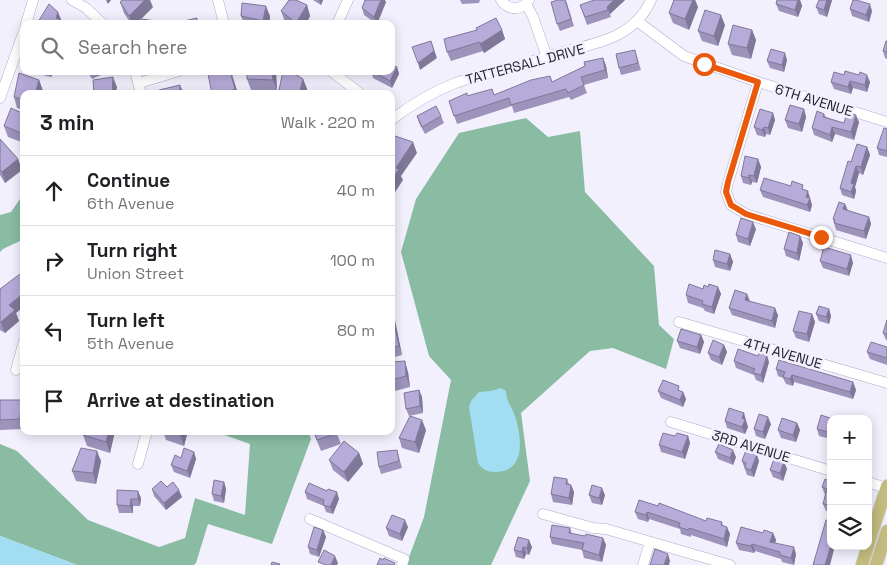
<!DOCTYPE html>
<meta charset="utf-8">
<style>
body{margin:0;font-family:"Space Grotesk",sans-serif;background:#f6f6f6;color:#202124}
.controls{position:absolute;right:15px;bottom:15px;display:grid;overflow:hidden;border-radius:10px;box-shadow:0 2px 12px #0003}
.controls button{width:45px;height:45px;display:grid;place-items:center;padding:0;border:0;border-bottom:1px solid #e0e0e0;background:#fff;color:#202124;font:25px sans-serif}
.stop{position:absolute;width:15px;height:15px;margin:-11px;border:4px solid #ea580c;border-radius:50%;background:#fff}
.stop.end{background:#ea580c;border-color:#fff;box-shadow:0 1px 5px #0008}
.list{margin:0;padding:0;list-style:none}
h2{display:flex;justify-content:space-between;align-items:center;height:65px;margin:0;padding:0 20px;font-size:21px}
h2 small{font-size:16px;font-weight:400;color:#757577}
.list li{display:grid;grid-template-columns:32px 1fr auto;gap:15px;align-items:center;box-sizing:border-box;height:70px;padding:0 20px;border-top:1px solid #e0e0e0}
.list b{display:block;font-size:19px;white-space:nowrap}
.list p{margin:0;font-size:16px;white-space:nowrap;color:#757577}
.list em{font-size:16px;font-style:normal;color:#757577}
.icon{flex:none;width:28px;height:28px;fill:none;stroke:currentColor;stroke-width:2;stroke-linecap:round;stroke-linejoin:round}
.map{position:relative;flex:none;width:887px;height:565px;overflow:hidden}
.search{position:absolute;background:#fff;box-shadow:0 2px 12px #0003;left:20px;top:20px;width:375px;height:55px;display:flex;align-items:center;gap:12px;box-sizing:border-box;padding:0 18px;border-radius:10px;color:#757577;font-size:19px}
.panel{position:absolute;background:#fff;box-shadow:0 2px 12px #0003;left:20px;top:90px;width:375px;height:345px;border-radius:10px}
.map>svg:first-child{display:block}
</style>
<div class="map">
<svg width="887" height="565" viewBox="0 0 887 565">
<rect width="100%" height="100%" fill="#f3f0fe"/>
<g fill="#89bca2">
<path d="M526 118 548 137 580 131 585 192 654 266 659 325 674 339 666 369 613 348 590 351 521 413 530 481 491 565H406L424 517 451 380 429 356 401 252 416 199 459 133Z"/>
<path d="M24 193V239L3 249 0 252V215L11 212Z"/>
<path d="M213 431H308L311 439 272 544 208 524 196 563 194 565H77L0 536V444L17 451 88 520 159 547 185 538 195 498 245 515 250 444Z"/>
</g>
<g fill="#a3ddf2">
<path d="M501 388 506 391C506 401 512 407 515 416 522 438 526 472 495 472 487 472 482 469 478 463L469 407 471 401 479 392 491 391Z"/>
<path d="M0 536 77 565H0Z"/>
</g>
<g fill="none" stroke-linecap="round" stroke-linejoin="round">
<defs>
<g id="minor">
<path d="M72 0 86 8 103 24"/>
<path d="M218 0 224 24"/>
<path d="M501 0C509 11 521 11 529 0"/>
<path d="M526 4 533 17 547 57"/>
<path d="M637 21 684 56 758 82 887 122"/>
<path d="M26 24 33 0"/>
<path d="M337 24 348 0"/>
<path d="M135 71 141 94"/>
<path d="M331 71 361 94"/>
<path d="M758 82 728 183 726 192 731 205 746 214 887 258"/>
<path d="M139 83 179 71"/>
<path d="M0 98 24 31"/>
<path d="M391 120C411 105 430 93 453 84 471 77 490 73 508 68 527 63 545 57 563 52 598 43 635 37 651 0"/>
<path d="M679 322 887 383"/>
<path d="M16 370 24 341"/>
<path d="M671 422 831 471"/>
<path d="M138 464 147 431"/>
<path d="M868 482 886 488"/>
<path d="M543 514 593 528 606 529 730 565"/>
<path d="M310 519 404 559 402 565"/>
<path d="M643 565 650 542"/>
</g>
<g id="major">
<path d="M868 545 887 486"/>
<path d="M862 565 868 546"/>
<path d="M876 565 887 531"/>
</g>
</defs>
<use href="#minor" stroke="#b0a9c9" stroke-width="11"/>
<use href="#major" stroke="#d3d2d4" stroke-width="14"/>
<use href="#minor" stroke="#fff" stroke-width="10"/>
<use href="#major" stroke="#c2bb7d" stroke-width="12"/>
</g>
<g fill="#9d93bb">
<path d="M313 0H323L321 5Z"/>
<path d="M460 0H480L479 3 462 4Z"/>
<path d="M566 0 574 26 560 31 557 24Z"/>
<path d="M625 0 610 14 611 17 587 25 580 5Z"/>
<path d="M674 0H695L698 7 689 30 673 23 669 13Z"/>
<path d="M777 0H800L802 6 798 17 779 11 776 4Z"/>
<path d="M832 0 827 17 819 14 816 7Z"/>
<path d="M120 2 153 7 136 24H131L124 13Z"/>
<path d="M386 2 377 24 364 15 362 8Z"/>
<path d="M307 5 310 16 306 24H287L285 22 281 11Z"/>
<path d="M850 9 872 11 869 22 852 16Z"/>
<path d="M241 16H270L269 24H244Z"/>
<path d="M725 25 718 46 702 41 698 31Z"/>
<path d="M502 30 505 39 484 53 483 51 451 61 447 52Z"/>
<path d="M752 30 756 40 751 59 732 55 728 44Z"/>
<path d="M883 51 887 52V59L885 58Z"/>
<path d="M637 57 641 70 621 75 619 68Z"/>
<path d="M603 58 606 66 608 78 584 85 587 93 571 100 569 97 514 113 512 106 457 124 449 101 467 96 494 95 552 82Z"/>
<path d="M787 60 784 72 770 68 767 61Z"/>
<path d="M397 67 399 74 392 88 373 78 371 71H391Z"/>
<path d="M33 71H54L51 77 34 73Z"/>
<path d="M87 71H108V72L92 79Z"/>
<path d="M231 71 238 94H212Z"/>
<path d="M276 73 277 90H251L247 79Z"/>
<path d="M844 75H859L870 82 867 92 853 88 851 94 834 89 831 82Z"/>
<path d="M303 79 307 89 306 94H280L279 90Z"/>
<path d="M39 80 43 91 24 94V110L17 108 14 97Z"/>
<path d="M804 109 806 117 802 132 788 128 785 120Z"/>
<path d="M773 113 775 120 770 135 766 134 765 137 757 135 754 127Z"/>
<path d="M24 114V143L8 137 4 126Z"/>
<path d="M824 114 826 117 844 123 859 122 854 140 835 134 832 142 814 135 812 128Z"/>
<path d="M417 116H441L444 123 425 134 419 123Z"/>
<path d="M887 129V157L879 155 877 148Z"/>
<path d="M0 139 18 159 22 170 5 183 0 175Z"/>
<path d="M867 147 870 155 863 175 859 173 855 187 856 191 854 199 842 195 840 188 851 162Z"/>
<path d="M758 159 761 167 757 183 752 182 751 185 743 183 741 176Z"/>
<path d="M791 186 805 191 810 199 812 205 810 212 763 197 760 190Z"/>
<path d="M845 204 848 211 869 217 871 224 866 239 836 230 833 219Z"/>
<path d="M756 229 750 246 738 242 736 235Z"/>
<path d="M800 236 803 243 799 261 786 256 784 249Z"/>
<path d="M730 254 733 262 730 271 715 267 713 260Z"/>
<path d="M820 261 853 263 849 276 823 268Z"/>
<path d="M708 287H718L721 294 714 314 705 311 703 308 688 303 686 295Z"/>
<path d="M0 289 16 313 19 321 5 333 0 330Z"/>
<path d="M750 301 778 315 775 328 732 315 729 308Z"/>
<path d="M391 306 402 355 391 358Z"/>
<path d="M829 309 831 316 829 324 819 321 816 314Z"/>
<path d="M812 314 815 322 809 342 796 338 793 331Z"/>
<path d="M887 320V340H886L883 333Z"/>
<path d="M701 335 704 342 700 354 680 348 677 341Z"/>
<path d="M724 345 727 352 722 365 711 360 708 353Z"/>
<path d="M887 347V365L870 359 867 352Z"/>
<path d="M734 361 769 362 763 383 756 380 754 375 736 368Z"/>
<path d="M391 362 408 372 410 387 391 392Z"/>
<path d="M776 369 853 382 856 390 853 399 794 382 793 386 786 384 783 378 778 376Z"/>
<path d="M419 390 422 397 423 413 409 416 406 409Z"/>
<path d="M658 391H681L683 392 686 399 683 407 661 398Z"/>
<path d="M0 400H21L24 407 23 429 0 430Z"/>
<path d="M831 419V439L819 436 817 429Z"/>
<path d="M746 420V422L748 427 745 434 727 428 725 421Z"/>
<path d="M797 423 800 430 796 442 781 438 778 430Z"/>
<path d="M771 424 765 439 756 436 754 429Z"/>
<path d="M426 430 419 453 402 448 399 438Z"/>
<path d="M115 431 110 453 87 446 83 435Z"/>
<path d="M163 431H188L184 446 166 440Z"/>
<path d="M313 431H336L341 444 321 451Z"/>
<path d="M675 436H688L690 443 685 459 661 452 659 445Z"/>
<path d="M397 450 402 468 381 474 379 467Z"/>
<path d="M194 452 196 459 190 478 174 472 171 465 181 458Z"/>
<path d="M715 452 736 457 733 465 718 459Z"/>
<path d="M359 453 363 464 348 482 333 470 329 460Z"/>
<path d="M101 461 96 484 76 481 72 471Z"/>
<path d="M742 461H759L754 477 747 475Z"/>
<path d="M784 462 787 469 783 481 773 477 770 470Z"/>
<path d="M831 478V512L826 511 823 504 825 495 822 487Z"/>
<path d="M567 479 569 484 571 485 574 492 572 505 553 502 551 494Z"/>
<path d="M224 482 226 489 224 503 214 501 212 494Z"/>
<path d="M167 487 182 497 166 510 154 496 152 489Z"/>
<path d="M117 490 141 498 140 506H133V513H119L117 505Z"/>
<path d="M305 492 339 499 333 514 326 512 324 506 307 499Z"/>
<path d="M589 495H605L602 505 592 503Z"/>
<path d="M639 500 706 521 722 522 723 526 730 534 727 547 691 535V537L681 534 680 529 649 519 648 522 638 519 635 512Z"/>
<path d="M408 527 402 541 389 536 386 528Z"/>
<path d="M570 528 572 534 585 536 603 538 606 545 602 562 584 558 582 550 552 544 550 537Z"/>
<path d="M323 530 326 537 319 557 310 554 308 547Z"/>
<path d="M763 533H773L776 540 775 543 796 554 794 565 782 562 781 559 755 551 754 553 739 550 736 543Z"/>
<path d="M518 537 532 547 529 555 526 554 524 559 516 557 514 550Z"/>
</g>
<g fill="#7f7898">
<path d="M106 0H111L108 4Z"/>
<path d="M145 0H150L153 7 136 24H132L129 16Z"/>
<path d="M319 0H323L321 5Z"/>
<path d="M381 0H385L386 2 377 24 374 17Z"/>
<path d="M614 0H625L610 14 607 7Z"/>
<path d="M693 0H695L698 7 689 30 685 19Z"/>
<path d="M798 0H800L802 6 798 17 795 10Z"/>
<path d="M827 0H832L827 17 824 10Z"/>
<path d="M870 4 872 11 869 22 866 15Z"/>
<path d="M307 5 310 16 306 24H296Z"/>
<path d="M266 6 270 16 269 24H264L263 21Z"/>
<path d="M58 12 62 22 56 18Z"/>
<path d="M721 15 725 25 718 46 714 36Z"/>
<path d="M502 30 505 39 484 53 480 44Z"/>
<path d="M752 30 756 40 751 59 747 48Z"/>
<path d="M431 41 437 58 420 70 418 63Z"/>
<path d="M785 53 787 60 784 72 782 65Z"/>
<path d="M603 58 606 66 608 78 605 70Z"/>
<path d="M397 67 399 74 392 88 390 81Z"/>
<path d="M49 71H54L51 77Z"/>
<path d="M231 71 233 78 238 94 235 89Z"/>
<path d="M272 71H275L276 73 277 90 273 80Z"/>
<path d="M867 75 870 82 867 92 865 85Z"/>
<path d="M113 77 117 87 116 94H112Z"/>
<path d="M303 79 307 89 306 94H299Z"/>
<path d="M39 80 43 91 42 94H35Z"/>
<path d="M850 81 853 88 851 94 848 87Z"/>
<path d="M180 85 184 94H180Z"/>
<path d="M804 109 806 117 802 132 799 124Z"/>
<path d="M773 113 775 120 770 135 768 128Z"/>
<path d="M856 115 859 122 854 140 851 132Z"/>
<path d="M764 127 766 134 765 137 762 130Z"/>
<path d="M832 127 835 134 832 142 830 135Z"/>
<path d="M413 142 417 153 401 176 403 180 392 197 391 193V181L396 168Z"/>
<path d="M867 147 870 155 863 175 861 167Z"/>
<path d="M18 159 22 170 5 183 2 172Z"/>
<path d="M758 159 761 167 757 183 754 176Z"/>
<path d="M856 166 859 173 855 187 856 191 854 199 851 192V183Z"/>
<path d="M749 175 752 182 751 185 749 178Z"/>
<path d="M808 191 812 205 810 212 807 205 806 197Z"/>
<path d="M845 204 848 211 843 209Z"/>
<path d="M869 217 871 224 866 239 864 231Z"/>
<path d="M753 222 756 229 750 246 748 239Z"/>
<path d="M800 236 803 243 799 261 797 253Z"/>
<path d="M730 254 733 262 730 271 727 264Z"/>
<path d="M851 255 853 263 849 276 847 269Z"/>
<path d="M718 287 721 294 714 314 712 307Z"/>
<path d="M24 293V307L16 313 19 321 5 333 1 322 9 305Z"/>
<path d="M747 294 750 301 745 300Z"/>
<path d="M391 306 393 310 402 355 399 346 391 310Z"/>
<path d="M775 308 778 315 775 328 772 321Z"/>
<path d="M829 309 831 316 829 324 826 317Z"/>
<path d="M812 314 815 322 809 342 807 334Z"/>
<path d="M701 335 704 342 700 354 697 347Z"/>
<path d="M724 345 727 352 722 365 719 357Z"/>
<path d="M767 355 769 362 763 383 761 375Z"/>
<path d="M405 361 408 372 410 387 406 376Z"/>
<path d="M792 375 794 382 793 386 790 379Z"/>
<path d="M853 382 856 390 853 399 850 392Z"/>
<path d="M419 390 422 397 423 413 420 406Z"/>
<path d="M683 392 686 399 683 407 680 400Z"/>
<path d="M21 400 24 407 23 429 20 419Z"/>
<path d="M744 413 748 427 745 434 742 427V418Z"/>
<path d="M768 417 771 424 765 439 763 432Z"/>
<path d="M422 420 426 430 419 453 415 442Z"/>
<path d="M797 423 800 430 796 442 793 435Z"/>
<path d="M109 431H115L110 453 106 442Z"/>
<path d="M181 431H188L184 446 180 435Z"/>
<path d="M688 436 690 443 685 459 682 452Z"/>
<path d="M733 450 736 457 733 465 730 458Z"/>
<path d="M97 451 101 461 96 484 93 473Z"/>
<path d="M194 452 196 459 190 478 187 471Z"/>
<path d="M359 453 363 464 348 482 344 472Z"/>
<path d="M757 454 759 461 754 477 751 470Z"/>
<path d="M784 462 787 469 783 481 780 473Z"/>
<path d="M224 482 226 489 224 503 221 496Z"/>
<path d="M571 485 574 492 572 505 569 498Z"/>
<path d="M602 488 605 495 602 505 599 498Z"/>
<path d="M179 490 182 497 166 510 164 503Z"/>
<path d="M138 491 141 498 140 506 138 499Z"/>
<path d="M337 492 339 499 333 514 330 507Z"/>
<path d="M131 499 133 506V513L130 506Z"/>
<path d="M647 512 649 519 648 522 646 515Z"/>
<path d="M405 520 408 527 402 541 400 534Z"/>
<path d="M727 527 730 534 727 547 724 539Z"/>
<path d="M323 530 326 537 319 557 317 550Z"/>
<path d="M773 533 776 540 773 549 770 542Z"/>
<path d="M603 538 606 545 602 562 599 555Z"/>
<path d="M529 540 532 547 529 555 527 548Z"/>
<path d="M752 544 755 551 754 553 751 546Z"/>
<path d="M831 545V546H835L830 565H825Z"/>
<path d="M523 547 526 554 524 559 522 552Z"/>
<path d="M794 547 796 554 794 565 791 558Z"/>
<path d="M668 554 670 561 669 565H664Z"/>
<path d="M335 556 338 563 337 565H331Z"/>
</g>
<g fill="#b6abd9" stroke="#7f7898">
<path d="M122 0H145L129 16 120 2Z"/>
<path d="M289 0H296L307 5 296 23 281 11Z"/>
<path d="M365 0H381L374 17 362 8Z"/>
<path d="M558 0H565L571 19 557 24 551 2Z"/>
<path d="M594 0H614L607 7 608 10 585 17 580 5Z"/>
<path d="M674 0H693L685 19 669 13Z"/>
<path d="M777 0H798L795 10 776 4Z"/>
<path d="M819 0H827L824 10 816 7Z"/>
<path d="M853 0H856L870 4 866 15 850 9Z"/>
<path d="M242 3 266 6 263 21 241 16Z"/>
<path d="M49 4 58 12 56 18 65 22 63 24H42L38 22Z"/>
<path d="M705 10 721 15 714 36 698 31Z"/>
<path d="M197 18V24H171Z"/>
<path d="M496 18 502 30 480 44V42L447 52 444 39 477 30 476 28Z"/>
<path d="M142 19 162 22V24H141Z"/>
<path d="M733 25 752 30 747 48 728 44Z"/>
<path d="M431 41 434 51 418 63 412 47Z"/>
<path d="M886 41H887V52L883 51Z"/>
<path d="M771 49 785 53 782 65 767 61Z"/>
<path d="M635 50 638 63 619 68 616 54Z"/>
<path d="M603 58 605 70 581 77 584 85 568 93 566 89 511 105 509 98 454 116 449 101 467 93V96L492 89 494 95 531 80 550 76 552 82 585 66 584 62Z"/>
<path d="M391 65 397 67 390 81 372 71H391Z"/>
<path d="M218 71H230L235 89 225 94H212L208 74Z"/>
<path d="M247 71H272L273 80 247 79Z"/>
<path d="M283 71H290L303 79 299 94H291L279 90Z"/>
<path d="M845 71 859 75 860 72 867 75 865 85 850 81 848 87 831 82 834 72 844 75Z"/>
<path d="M19 73 39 80 35 94H24V100L14 97Z"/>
<path d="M113 77 112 94H94L93 80Z"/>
<path d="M180 85V94H160L159 90Z"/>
<path d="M790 105 804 109 799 124 785 120Z"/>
<path d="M436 106 441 116 422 127 417 116Z"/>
<path d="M11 108 24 114V134L4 126Z"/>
<path d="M760 109 773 113 768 128 764 127 762 130 754 127Z"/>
<path d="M817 111 824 114 823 117 844 123 847 112 856 115 851 132 832 127 830 135 812 128Z"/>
<path d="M884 128 887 129V151L877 148Z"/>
<path d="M395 136 413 142 396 168 399 169 391 181V142Z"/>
<path d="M0 139 18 159 2 172 0 170Z"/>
<path d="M857 144 867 147 861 167 856 166 851 183 854 184 851 192 840 188 848 161 851 162Z"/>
<path d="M745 156 758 159 754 176 749 175V178L741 176Z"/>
<path d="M764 178 791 186 792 181 803 185 802 189 808 191 806 197 810 198 807 205 760 190Z"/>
<path d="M839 202 845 204 843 209 869 217 864 231 834 223 835 220 833 219Z"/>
<path d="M741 218 753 222 748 239 736 235Z"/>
<path d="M789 232 800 236 797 253 784 249Z"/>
<path d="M824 247 851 255 847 269 820 261Z"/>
<path d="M715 250 730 254 727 264 713 260Z"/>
<path d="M20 274 24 277V293L9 305 15 310 1 322H0V289Z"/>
<path d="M689 284 703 289 704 285 708 287 709 284 718 287 712 307 702 304 703 301 686 295Z"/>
<path d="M735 290 747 294 745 300 775 308 772 321 729 308Z"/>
<path d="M819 306 829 309 826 317 816 314Z"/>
<path d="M391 310 399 346 391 348Z"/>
<path d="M799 311 812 314 807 334 793 331Z"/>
<path d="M887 320V334L883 333Z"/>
<path d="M681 329 701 335 697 347 677 341Z"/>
<path d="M713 340 724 345 719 357 708 353Z"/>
<path d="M871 342 887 347V358L867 352Z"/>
<path d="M738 349 758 356 759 353 767 355 761 375 753 373 755 369 734 361Z"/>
<path d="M779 360 853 382 850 392 792 375 790 379 783 377 785 372 776 369Z"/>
<path d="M405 361 406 376 391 380V362Z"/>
<path d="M663 380 679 386 678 390 683 392 680 400 658 391Z"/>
<path d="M419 390 420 406 406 409 404 393Z"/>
<path d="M0 400H21L20 419 0 420Z"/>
<path d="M729 408 744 413 742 418 745 420 742 427 725 421Z"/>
<path d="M759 414 768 417 763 432 754 429Z"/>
<path d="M821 415 833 419H831V433L817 429Z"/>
<path d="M410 416 422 420 415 442 399 438Z"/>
<path d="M782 418 797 423 793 435 778 430Z"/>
<path d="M85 431H109L106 442 83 435Z"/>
<path d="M168 431H181L180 435Z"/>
<path d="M314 431H336L337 433 317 440Z"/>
<path d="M663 433 675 436 677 433 688 436 682 452 659 445Z"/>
<path d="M344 441 359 453 344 472 329 460Z"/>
<path d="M719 444 733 450 730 458 715 452Z"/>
<path d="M81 448 97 451 93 473 72 471Z"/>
<path d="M184 448 194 452 187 471 171 465 175 455 181 458Z"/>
<path d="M397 450 399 461 379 467 377 452Z"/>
<path d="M746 450 757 454 751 470 745 468 746 463 742 461Z"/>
<path d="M774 459 784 462 780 473 770 470Z"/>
<path d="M554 477 567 479 566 484 571 485 569 498 551 494Z"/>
<path d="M830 477 831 478V505L823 504 827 489 822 487 825 479 829 481Z"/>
<path d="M214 480 224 482 221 496 212 494Z"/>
<path d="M161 481 167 487 173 482 179 490 164 503 152 489Z"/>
<path d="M309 483 327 491 328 489 337 492 330 507 323 505 324 500 305 492Z"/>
<path d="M592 485 602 488 599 498 589 495Z"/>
<path d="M117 490 138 491V499H131L130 506 117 505Z"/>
<path d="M639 500 658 506 659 503 706 521 707 518 722 522 721 525 727 527 724 539 689 528 688 530 679 527 680 523 647 512 646 515 635 512Z"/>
<path d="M392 515 405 520 400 534 386 528Z"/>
<path d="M826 520 831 521V545L825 565H813Z"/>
<path d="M552 525 570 528 569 533 585 536 586 534 603 538 599 555 582 550 584 543 550 537Z"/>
<path d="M314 527 323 530 317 550 308 547Z"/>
<path d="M741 527 763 533 764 530 773 533 770 542 794 547 791 558 780 555V552L752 544 751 546 736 543Z"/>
<path d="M518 537 529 540 527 548 523 547 522 552 514 550Z"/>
<path d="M655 549 668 554 664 565H650Z"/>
<path d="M324 550 335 556 331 565H326L318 562Z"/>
<path d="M380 558 383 560 384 558 395 563 394 565H377Z"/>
<path d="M272 562 280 564 279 565H271Z"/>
</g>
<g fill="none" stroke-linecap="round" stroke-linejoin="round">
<path stroke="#ea580c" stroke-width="6" d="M704 64 758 82 728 182 726 192 731 205 746 214 821 237"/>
</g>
<g text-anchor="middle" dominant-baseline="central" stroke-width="5" stroke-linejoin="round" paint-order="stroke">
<g font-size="14" fill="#211e2a" stroke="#f3f0fe">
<text transform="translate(525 64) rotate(-15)">TATTERSALL DRIVE</text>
<text transform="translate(814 100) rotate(17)">6TH AVENUE</text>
<text transform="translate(783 353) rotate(16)">4TH AVENUE</text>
<text transform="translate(751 446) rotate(17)">3RD AVENUE</text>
</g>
</g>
</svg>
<div class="controls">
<button>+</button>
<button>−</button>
<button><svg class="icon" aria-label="layers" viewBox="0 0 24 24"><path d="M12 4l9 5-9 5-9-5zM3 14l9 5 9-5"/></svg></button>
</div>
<div class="stop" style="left:704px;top:64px"></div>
<div class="stop end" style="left:821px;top:237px"></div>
<div class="search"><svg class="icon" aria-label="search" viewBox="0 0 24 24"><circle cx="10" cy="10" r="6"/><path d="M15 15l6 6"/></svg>Search here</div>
<section class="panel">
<h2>3 min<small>Walk · 220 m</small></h2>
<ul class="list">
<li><svg class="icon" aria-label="ahead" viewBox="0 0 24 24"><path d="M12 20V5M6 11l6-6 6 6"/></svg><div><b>Continue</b><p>6th Avenue</p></div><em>40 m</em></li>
<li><svg class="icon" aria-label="right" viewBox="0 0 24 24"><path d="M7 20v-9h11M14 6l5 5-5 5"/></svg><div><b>Turn right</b><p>Union Street</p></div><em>100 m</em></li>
<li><svg class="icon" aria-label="left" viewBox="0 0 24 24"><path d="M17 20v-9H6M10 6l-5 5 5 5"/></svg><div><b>Turn left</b><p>5th Avenue</p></div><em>80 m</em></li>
<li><svg class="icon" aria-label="arrive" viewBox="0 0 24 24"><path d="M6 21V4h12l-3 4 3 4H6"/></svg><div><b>Arrive at destination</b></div></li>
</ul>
</section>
</div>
